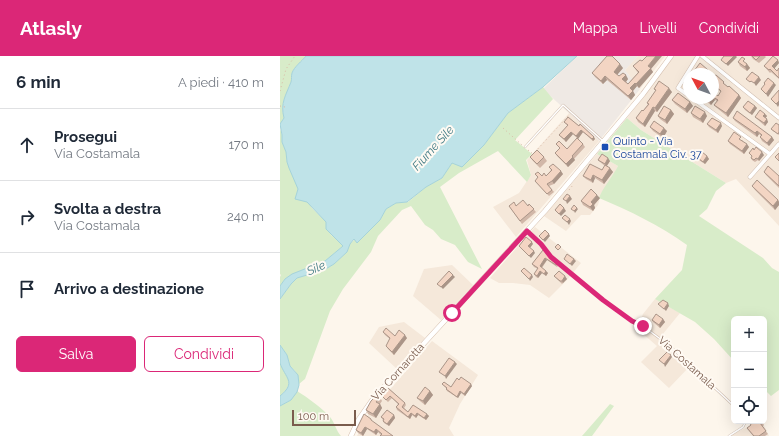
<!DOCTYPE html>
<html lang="it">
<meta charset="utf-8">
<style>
body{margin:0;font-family:Raleway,sans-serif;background:#f6f6f7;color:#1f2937}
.controls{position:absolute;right:12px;bottom:12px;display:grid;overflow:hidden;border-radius:6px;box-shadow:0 4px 16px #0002}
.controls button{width:36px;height:36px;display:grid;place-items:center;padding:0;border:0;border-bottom:1px solid #e0e1e3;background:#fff;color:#1f2937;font:20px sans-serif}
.compass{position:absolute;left:403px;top:12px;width:36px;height:36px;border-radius:50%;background:#fff;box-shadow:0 4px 16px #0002;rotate:311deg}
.scale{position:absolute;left:12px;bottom:10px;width:64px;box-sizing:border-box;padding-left:4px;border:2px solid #7a5c4d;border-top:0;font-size:11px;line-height:14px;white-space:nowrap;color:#7a5c4d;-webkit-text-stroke:3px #fffaf3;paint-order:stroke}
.stop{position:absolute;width:12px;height:12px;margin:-9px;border:3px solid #db2777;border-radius:50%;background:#fff}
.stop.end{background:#db2777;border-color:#fff;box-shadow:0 1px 4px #0008}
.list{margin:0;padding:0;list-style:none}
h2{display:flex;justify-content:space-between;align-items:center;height:52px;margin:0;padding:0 16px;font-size:17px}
h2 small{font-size:13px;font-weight:400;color:#747a83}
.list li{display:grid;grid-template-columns:26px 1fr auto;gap:12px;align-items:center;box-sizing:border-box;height:72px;padding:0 16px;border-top:1px solid #e0e1e3}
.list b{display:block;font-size:15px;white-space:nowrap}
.list p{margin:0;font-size:13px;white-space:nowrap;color:#747a83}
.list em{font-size:13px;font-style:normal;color:#747a83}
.actions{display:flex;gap:8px;padding:12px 16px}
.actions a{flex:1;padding:9px 0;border:1px solid #db2777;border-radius:6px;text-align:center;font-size:14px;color:#db2777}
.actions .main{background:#db2777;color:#fff}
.icon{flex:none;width:22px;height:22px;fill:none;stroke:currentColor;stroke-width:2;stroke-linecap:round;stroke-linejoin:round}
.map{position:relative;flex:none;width:499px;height:380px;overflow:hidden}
header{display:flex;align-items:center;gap:24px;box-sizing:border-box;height:56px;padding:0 20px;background:#db2777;color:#fff}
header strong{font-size:19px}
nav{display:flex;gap:22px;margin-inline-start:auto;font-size:14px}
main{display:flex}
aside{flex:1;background:#fff}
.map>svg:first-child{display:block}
</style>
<header>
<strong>Atlasly</strong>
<nav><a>Mappa</a><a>Livelli</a><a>Condividi</a></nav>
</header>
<main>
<aside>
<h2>6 min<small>A piedi · 410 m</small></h2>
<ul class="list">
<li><svg class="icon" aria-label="ahead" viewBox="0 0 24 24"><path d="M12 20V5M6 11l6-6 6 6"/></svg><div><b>Prosegui</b><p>Via Costamala</p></div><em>170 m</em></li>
<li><svg class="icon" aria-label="right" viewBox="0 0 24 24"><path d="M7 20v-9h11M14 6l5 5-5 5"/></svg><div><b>Svolta a destra</b><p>Via Costamala</p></div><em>240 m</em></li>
<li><svg class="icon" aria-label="arrive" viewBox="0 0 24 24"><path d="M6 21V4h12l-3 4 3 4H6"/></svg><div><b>Arrivo a destinazione</b></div></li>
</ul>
<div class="actions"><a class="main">Salva</a><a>Condividi</a></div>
</aside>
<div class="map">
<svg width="499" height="380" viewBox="0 0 499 380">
<rect width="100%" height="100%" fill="#fdf6ec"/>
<g fill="#f5e8da" fill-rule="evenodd">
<path d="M358 0H385L360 33 345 14Z"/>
<path d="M394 0H499V170L456 123 446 127 361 74 347 62ZM409 18H433V42H409Z"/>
<path d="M290 56 319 85 236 181 213 151 239 137 251 119 247 104Z"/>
<path d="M317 98 338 110 333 121 321 138 318 149 310 159H301L286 175 264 160Z"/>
<path d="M255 171 301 207 287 224 269 242 250 229 233 227H219L210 222Z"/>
<path d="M172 209 193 229 161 264 133 240 144 213Z"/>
<path d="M375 243 400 257 378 284 409 311 389 332 361 306 377 290 362 277 358 271 363 258Z"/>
<path d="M124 266 145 282 117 313 89 287 99 271Z"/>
<path d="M152 285 198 319 180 348 169 372 174 380H77L87 360Z"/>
<path d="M480 365H482L489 380H449Z"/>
</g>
<path fill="#efe9e4" d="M297 0H358L345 14 360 33 319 85 263 33Z"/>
<g fill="#d8ecc9">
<path d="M0 0H26C22 5 14 11 12 17 11 20 12 23 11 26 6 39 0 47 4 62L0 68Z"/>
<path d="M263 31 273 43 235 84 252 98 246 104 251 119 247 126 218 95 179 117 160 131 202 213 188 206 175 189 161 183 153 174 145 169 131 150 122 154 98 180 91 196 63 233 50 255 25 323 19 328V324L15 315 10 310 7 299 0 289V243L11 228 17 222 44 214 54 208 67 196 70 188 75 183 77 187 100 164 106 153 116 147 128 146 146 131 162 122 172 107 182 110 204 89 228 57Z"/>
<path d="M347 62 361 74 446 127 436 135 427 153 419 160 483 202 492 212 499 216V334L491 340 484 333V263H454V305L434 283 415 266 375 243 402 214 407 189C379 169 350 155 319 142 322 133 333 120 338 110L317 98Z"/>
<path d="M0 73 2 79V86L6 96 7 106 19 133 32 152 46 166C46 178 55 181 63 190L45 205 5 223 0 230V221L1 219 0 218Z"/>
<path d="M0 306C8 321 15 327 0 340Z"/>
<path d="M17 335C28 342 41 351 50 361 55 367 56 375 61 380H0V350L11 344Z"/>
<path d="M330 348 334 350 312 380H302Z"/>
</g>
<g fill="#bfe3e8" stroke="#a5d3da">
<path d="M26 0H297L263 31 228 57 204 89 182 111 172 107 162 122 146 131 127 146 116 147 106 153 100 164 77 187 74 183 70 188 67 196 54 208 44 214 17 222 11 228 0 243V230L5 223 12 218 45 205 63 190 46 173V166L27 146 15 143 18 133 9 112 7 106 6 96 2 86V79L0 68 4 62C0 47 6 39 11 26 12 23 11 20 12 17 14 11 22 5 26 0Z"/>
<path d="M0 289 7 299 10 310 18 319 19 329 17 336 11 344 0 350V340C17 326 5 322 0 307 0 302 0 294 0 289Z"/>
</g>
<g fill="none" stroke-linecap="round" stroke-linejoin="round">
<defs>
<g id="service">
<path d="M245 91 283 49 322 84"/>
<path d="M248 176 261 188 271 201 323 244 352 265 363 270 391 291 454 350"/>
<path d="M449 380 463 371 466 365"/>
</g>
<g id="minor">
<path d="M422 0 499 62"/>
<path d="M409 40 398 32 418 0"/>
<path d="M412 42 490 98"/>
<path d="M470 121 499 88"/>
</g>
<path id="secondary" d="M71 380 79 363 93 343 265 155 363 38 391 0"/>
</defs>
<use href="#service" stroke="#d1beb0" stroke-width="2.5"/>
<use href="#minor" stroke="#d1beb0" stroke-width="4.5"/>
<use href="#secondary" stroke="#d6c0b0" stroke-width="5.5"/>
<g stroke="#d9b8a5" stroke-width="1" stroke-dasharray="1 3" stroke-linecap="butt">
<path d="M0 35 6 13 15 0"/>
<path d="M0 50 5 51"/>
<path d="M223 72 242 89"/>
<path d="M248 94 253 98"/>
<path d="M255 96 289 59"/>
<path d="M289 134 293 129"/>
</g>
<use href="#service" stroke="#fff" stroke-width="1.5"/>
<use href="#minor" stroke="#fff" stroke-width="3.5"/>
<use href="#secondary" stroke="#fff" stroke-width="4.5"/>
</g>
<g fill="#d1b7a8">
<path d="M471 0H485L486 1 479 7 473 3Z"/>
<path d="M498 4 499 7 494 12 497 15 499 12V23L491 16 490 17 484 10Z"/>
<path d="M458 6 467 7V8L470 12 467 15 460 10Z"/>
<path d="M353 10 371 13 373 16 359 32 357 30 353 35 355 39 351 44 327 24 323 28 315 21 312 17 343 12 337 19 339 20 348 23 346 26 348 28 358 17Z"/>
<path d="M433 20 459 39 461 42 448 61 437 52 434 49 437 45 435 44 431 49 422 42H433V36L438 40 441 36 433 29Z"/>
<path d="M374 33 392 36 377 56 375 55 365 71 358 66 356 62 363 55 368 48 367 47 376 35Z"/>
<path d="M392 44 410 46 413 50 407 57 395 48Z"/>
<path d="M475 50 477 52 472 59 465 54 463 51Z"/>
<path d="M391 54 394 58 387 68 380 63 378 60Z"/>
<path d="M411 57 427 60 423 67 413 61Z"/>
<path d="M485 58 487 60 485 62 488 66 485 70 477 63 475 61Z"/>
<path d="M288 61 315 83 313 85 303 76 298 83 293 78 286 86 279 79 288 70 284 66Z"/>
<path d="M453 62 492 81 494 84 489 90 482 85 480 81 481 80 479 78 477 81 455 65Z"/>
<path d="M427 68 442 70 438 77 429 71Z"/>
<path d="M499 69V79L493 75 491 73Z"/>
<path d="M370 71 387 75 383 82 373 75Z"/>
<path d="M463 84 462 85 469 91 464 98 450 88 448 85Z"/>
<path d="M276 88 287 93 303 88 305 91 294 103 295 104 288 111 277 100 275 97 280 92Z"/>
<path d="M469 97 484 99 479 105 478 104 475 106 472 104 471 102 472 100Z"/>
<path d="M427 100 429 103 425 108 419 104 418 102Z"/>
<path d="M250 101H264L267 105 260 112 253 105Z"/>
<path d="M318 104 330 105 327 110 333 116 324 128 315 122 313 127 306 123 303 120 322 114 325 110 320 106Z"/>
<path d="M269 111 283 118 274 128 269 130 274 136 269 140 255 125 258 122 255 118 266 120 271 114Z"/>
<path d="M484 116 499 120V132L486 119Z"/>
<path d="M472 130 498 144 499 146V149L495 154 475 134Z"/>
<path d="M320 142 314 149 315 152 313 155 303 149 301 145Z"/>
<path d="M249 148 256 156 242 168 229 150H248Z"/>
<path d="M263 194 278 210 277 211 267 204 262 212 268 217 266 220 262 217 258 222 256 221 254 218 258 213 254 211 252 208Z"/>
<path d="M274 220 287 223 282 228Z"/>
<path d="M383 263 385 266 380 272 373 266 372 264Z"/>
<path d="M103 276 115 280 127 282 114 299 108 293 106 290 110 283 105 279Z"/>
<path d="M162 328 171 331 192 330 185 340 181 337 178 342 167 335 166 333V332Z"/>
<path d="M108 332 125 347 126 349 124 352 128 356 133 349 149 360 146 364 138 359 136 362 132 359 130 363 117 354 116 351 118 348 112 342 108 346 101 339Z"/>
<path d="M150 335 153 339 145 349 140 345 137 342Z"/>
<path d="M100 341 102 345 100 348 102 352 96 362 88 358 86 354Z"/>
<path d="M114 359 115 362 109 370 104 367 103 365V364L101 361Z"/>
<path d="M481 365 484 369 482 371 488 378 485 380H473L467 372 474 367Z"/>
<path d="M93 366 113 380 101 379 98 376 96 379 87 373 83 380 78 377 76 374Z"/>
</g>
<g fill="#aa9588">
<path d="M376 0H382L371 13 373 16 359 32 356 28 368 10Z"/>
<path d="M454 0H456L457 1 448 10 446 8Z"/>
<path d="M498 4 499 7 494 13 492 10Z"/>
<path d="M340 8 343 12 337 19 334 16Z"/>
<path d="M467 8 470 12 467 15 465 11Z"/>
<path d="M428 14 430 16 428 18H424Z"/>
<path d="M346 19 348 23 345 27 342 23Z"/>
<path d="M325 20 327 24 323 28 321 25Z"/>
<path d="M479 21 481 24 476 30 474 27Z"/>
<path d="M355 27 357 30 352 36 350 32Z"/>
<path d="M494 27 496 29 488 41 486 38Z"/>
<path d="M389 32 392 36 377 56 375 52Z"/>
<path d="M353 35 355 39 351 44 348 40Z"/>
<path d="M459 39 461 42 448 61 446 57Z"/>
<path d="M433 41 435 44 431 49 429 45 431 42H433Z"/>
<path d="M499 45V49L498 51 496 48Z"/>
<path d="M410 46 413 50 407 57 405 53Z"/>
<path d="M475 50 477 52 472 59 470 57Z"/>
<path d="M373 51 375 55 365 71 363 68Z"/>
<path d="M391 54 394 58 387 68 385 64Z"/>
<path d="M425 56 427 60 423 67 420 63Z"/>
<path d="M485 58 487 60 485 63 483 60Z"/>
<path d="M487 63 488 66 485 70 484 67Z"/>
<path d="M441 67 442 70 438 77 436 74Z"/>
<path d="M384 72 387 75 383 82 380 78Z"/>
<path d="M301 74 303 76 298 83 296 80Z"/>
<path d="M477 75 479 78 477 81 475 77Z"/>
<path d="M291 76 293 78 286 86 284 83Z"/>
<path d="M314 81 315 83 313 85 312 83Z"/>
<path d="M492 81 494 84 489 90 487 87Z"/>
<path d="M467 88 469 91 464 98 462 95Z"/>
<path d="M482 96 484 99 479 105 478 103Z"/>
<path d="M427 100 429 103 425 108 423 106Z"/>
<path d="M293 101 295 104 288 111 286 108Z"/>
<path d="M328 102 330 105 326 111 325 108Z"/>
<path d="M330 112 333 116 324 128 322 124Z"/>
<path d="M281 115 283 118 274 128 272 125Z"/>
<path d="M313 119 315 122 313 127 311 124Z"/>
<path d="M317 139 320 142 314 149 315 152 313 155 310 151 311 146Z"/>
<path d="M290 140 292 143 287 148 286 145Z"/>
<path d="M498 144 499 146V149L495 154 493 150Z"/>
<path d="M284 152 286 155 281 160 279 158Z"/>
<path d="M297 152 298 153 295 157 294 155Z"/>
<path d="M290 163 291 165 289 169 287 166Z"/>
<path d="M269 178 270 180 265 186 263 184Z"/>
<path d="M252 186 253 188 250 192 248 190Z"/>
<path d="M254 195 255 197 251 202 249 200Z"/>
<path d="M265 202 267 204 261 212 260 210Z"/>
<path d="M294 203 296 205 292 210 290 208Z"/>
<path d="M260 215 262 217 258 222 257 220Z"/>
<path d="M266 215 268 217 266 220 264 218Z"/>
<path d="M173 219 175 221 163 233 161 231Z"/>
<path d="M252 219 253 221 250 225 249 223Z"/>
<path d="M285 220 287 223 283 227 282 225Z"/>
<path d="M388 247 389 250 386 255 384 253Z"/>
<path d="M383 263 385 266 380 272 379 269Z"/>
<path d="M125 279 127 282 114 299 112 296Z"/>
<path d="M391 299 392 301 385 311 384 308Z"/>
<path d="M175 306 177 308 166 323 165 320Z"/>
<path d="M191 328 192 330 185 340 184 338Z"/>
<path d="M150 335 153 339 145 349 143 345Z"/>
<path d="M180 335 181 337 178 342 177 341Z"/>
<path d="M100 348 102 352 96 362 93 358Z"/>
<path d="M131 357 132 359 130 363 128 361Z"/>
<path d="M137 357 138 359 136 362 135 360Z"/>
<path d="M147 358 149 360 146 364 144 362Z"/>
<path d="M114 359 115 362 109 370 107 368Z"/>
<path d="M85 371 87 373 83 380 81 377Z"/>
<path d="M96 373 98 376 96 379 94 376Z"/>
</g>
<g fill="#f3d5c3" stroke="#aa9588">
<path d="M327 0H332L340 8 334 16 339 20 343 17 346 19 342 23 348 28 359 16 353 10 360 4 362 5 367 0H376L368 10 371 12 356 28 355 27 350 32 353 35 348 40 325 20 321 25 312 17Z"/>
<path d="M444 0H454L446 8 441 4Z"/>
<path d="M472 0H480L476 4Z"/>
<path d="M493 0 498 4 492 10 497 15 499 12V22L490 13 489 14 484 10Z"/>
<path d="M462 1 465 3 463 5 467 8 465 11 458 6Z"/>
<path d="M420 7 428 14 424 18H418L414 15Z"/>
<path d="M472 16 479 21 474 27 471 25 470 26 466 23Z"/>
<path d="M436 19 444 26 443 27 448 31 449 30 459 39 446 57 434 49 438 44 433 41V36L438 40 441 35 433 28V20Z"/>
<path d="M409 21V32L405 28Z"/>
<path d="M488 22 494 27 486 38 481 33 485 28 484 27Z"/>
<path d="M379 25 389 32 375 52 373 51 363 68 356 62 362 54 363 55 369 48 367 47 376 34 374 33Z"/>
<path d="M499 34V45L496 48 491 43Z"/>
<path d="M398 37 410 46 405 53 392 44Z"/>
<path d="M424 42H431L429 45Z"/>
<path d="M468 45 475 50 470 57 463 51Z"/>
<path d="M384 50 391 54 385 64 378 60Z"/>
<path d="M415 50 425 56 420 63 411 57Z"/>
<path d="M480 54 485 58 483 60 487 63 484 67 475 61Z"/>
<path d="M457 55 492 81 487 87 480 81 482 79 477 75 475 77 453 62Z"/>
<path d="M288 61 299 70 300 68 314 81 312 83 301 74 296 80 291 76 284 83 279 79 288 69 284 66Z"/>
<path d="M432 62 441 67 436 74 427 68Z"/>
<path d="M374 65 384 72 380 78 370 71Z"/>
<path d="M496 67 499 69V76L498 78 491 73Z"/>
<path d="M454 76 461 81 459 83 467 88 462 95 448 85Z"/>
<path d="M297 82 303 88 292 100 293 101 286 108 275 97 280 92 276 88 279 85 287 93Z"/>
<path d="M476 91 482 96 478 103 476 102 474 104 471 102 472 100 469 97 473 92 474 94Z"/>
<path d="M257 94 264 101 257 108 250 101Z"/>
<path d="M422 96 427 100 423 106 418 102Z"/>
<path d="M499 97V105L495 101Z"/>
<path d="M322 98 328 102 325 108 318 104Z"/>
<path d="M273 108 281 115 272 125 267 128 272 134 267 138 255 125 258 121 255 118 258 116 262 120 264 117 266 120 272 114 269 111Z"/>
<path d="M310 108 322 114 325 109 330 112 322 124 313 119 311 124 303 120Z"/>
<path d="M488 110 499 120V130L484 116Z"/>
<path d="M477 124 498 144 493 150 472 130Z"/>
<path d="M311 133 317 139 311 146 313 148 310 151 301 145Z"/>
<path d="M287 138 290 140 286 145 283 143Z"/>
<path d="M243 144 248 150 249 148 254 153 240 165 229 150 234 146 236 150Z"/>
<path d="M280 148 284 152 279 158 275 154Z"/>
<path d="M294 149 297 152 294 155 291 153Z"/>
<path d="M285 159 290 163 287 166 282 162Z"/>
<path d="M265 174 269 178 263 184 259 180Z"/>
<path d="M246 181 252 186 248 190 254 195 249 200 239 190Z"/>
<path d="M278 188 281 191 278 194 275 191Z"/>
<path d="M263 194 277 208 276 209 265 202 260 210 266 215 264 218 260 215 257 220 254 218 258 212 252 208Z"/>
<path d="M287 198 294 203 290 208 284 203Z"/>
<path d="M244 212 252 219 249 223 241 215Z"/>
<path d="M169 215 173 219 161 231 157 228Z"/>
<path d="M279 215 285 220 282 225H280L274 220Z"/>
<path d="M383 244 388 247 384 253 378 248Z"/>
<path d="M376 258 383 263 379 269 372 264Z"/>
<path d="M106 272 115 280 119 274 125 279 112 296 106 290 110 282 103 276Z"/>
<path d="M387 296 391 299 384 308 379 304Z"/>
<path d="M169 302 175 306 165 320 159 316Z"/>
<path d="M181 321 191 328 184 338 180 335 177 341 166 333 167 332 162 328 164 326 171 331 177 322 179 324Z"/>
<path d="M145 331 150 335 143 345 137 342Z"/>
<path d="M108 332 125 347 122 351 128 356 133 349 147 358 144 362 137 357 135 360 131 357 128 361 116 351 119 348 110 340 106 344 101 339Z"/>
<path d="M97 339 100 341 96 346 100 348 93 358 86 354 91 345Z"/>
<path d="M107 354 114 359 107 368 103 365 104 363 101 361Z"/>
<path d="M84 358 91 363V364L113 380H100L102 378 96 373 94 376 85 371 81 377 76 374Z"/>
<path d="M469 365H473L474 367 477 365H481L482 366 480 367 486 375 479 380H474L467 372 471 369Z"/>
</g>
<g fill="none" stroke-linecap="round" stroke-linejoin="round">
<path stroke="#db2777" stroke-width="5" d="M172 257 247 175 261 188 271 201 323 244 352 265 363 270"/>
</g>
<rect fill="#1a4fb4" stroke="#fffaf3" stroke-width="1.5" x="321" y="87" width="8" height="8" rx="2"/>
<g text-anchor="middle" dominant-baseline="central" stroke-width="4" stroke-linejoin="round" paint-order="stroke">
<g font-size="11" fill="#164399" stroke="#fffaf3" text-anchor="start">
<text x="333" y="85">Quinto - Via<tspan x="333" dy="13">Costamala Civ. 37</tspan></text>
</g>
<g font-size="11" fill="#7a5c4d" stroke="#fffaf3">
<text transform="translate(407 307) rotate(42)">Via Costamala</text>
<text transform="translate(118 316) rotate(-48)">Via Cornarotta</text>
</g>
<g font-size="12" font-style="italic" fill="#437c86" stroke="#fffaf3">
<text transform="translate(153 92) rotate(-48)">Fiume Sile</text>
<text transform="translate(36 212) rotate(-24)">Sile</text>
</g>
</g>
</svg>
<div class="controls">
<button>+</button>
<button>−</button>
<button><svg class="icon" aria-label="locate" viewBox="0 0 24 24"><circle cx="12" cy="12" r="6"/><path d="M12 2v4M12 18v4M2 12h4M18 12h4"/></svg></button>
</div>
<svg class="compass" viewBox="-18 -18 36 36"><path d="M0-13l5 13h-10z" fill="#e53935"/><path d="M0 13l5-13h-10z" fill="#747a83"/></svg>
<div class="scale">100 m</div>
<div class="stop" style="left:172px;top:257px"></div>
<div class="stop end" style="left:363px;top:270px"></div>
</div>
</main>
